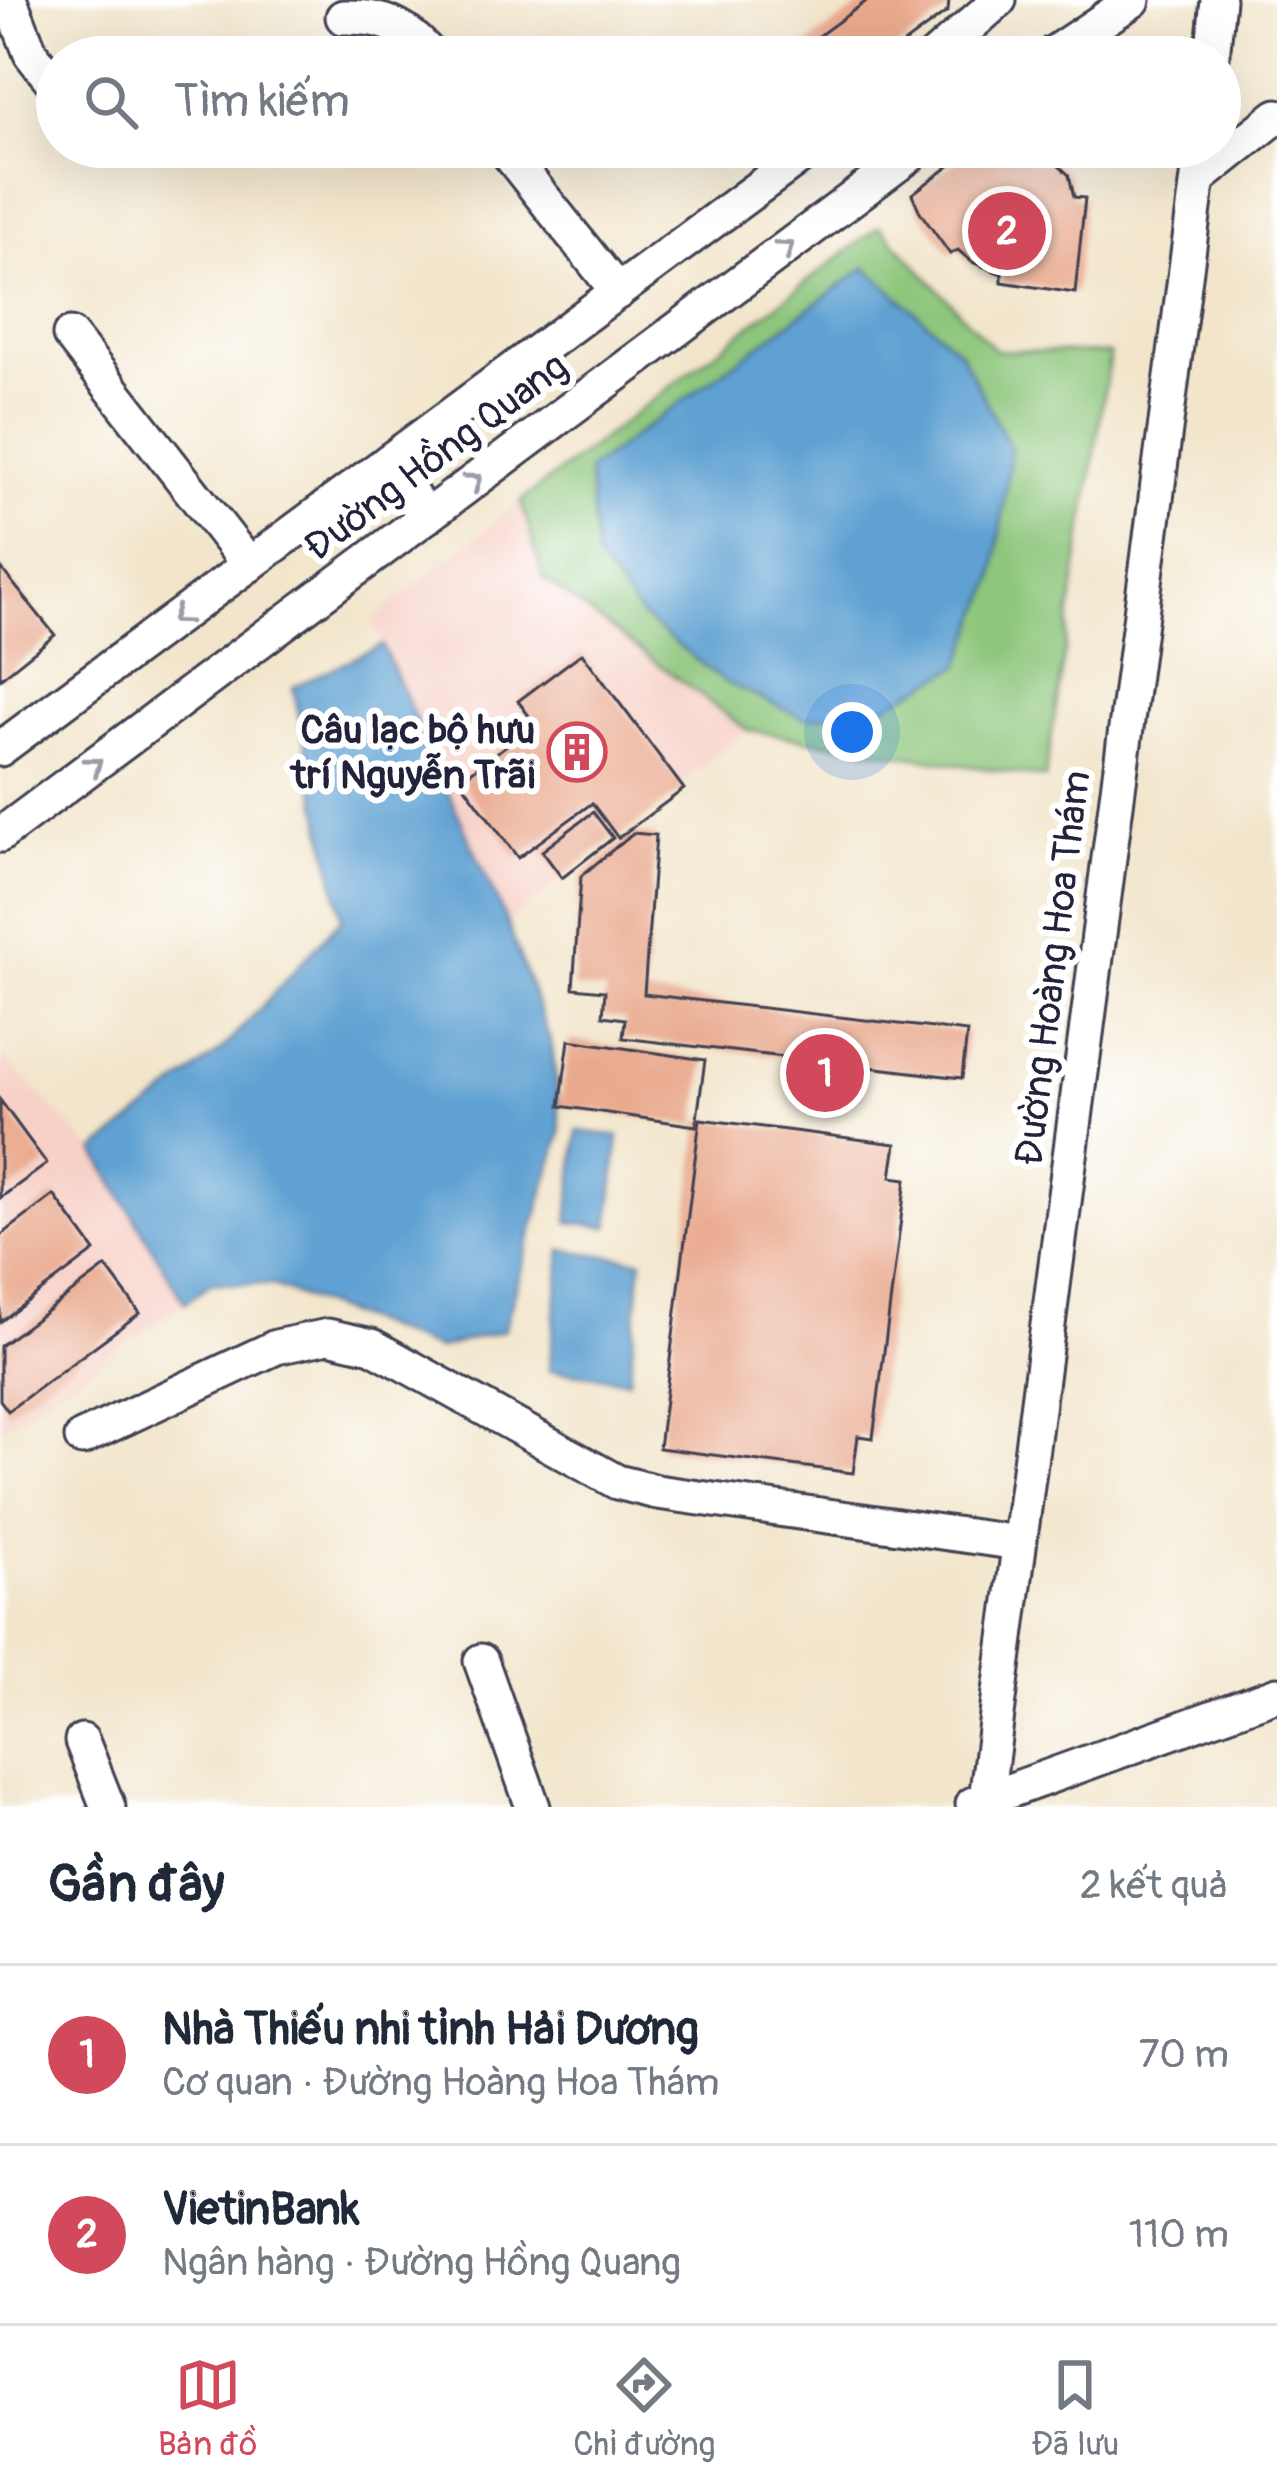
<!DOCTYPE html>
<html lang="vi">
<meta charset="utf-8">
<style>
body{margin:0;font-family:Pangolin,sans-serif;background:#f6f6f7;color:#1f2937}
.you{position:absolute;left:852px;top:732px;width:42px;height:42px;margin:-30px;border:9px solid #fff;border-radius:50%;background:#1a73e8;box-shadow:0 0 0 18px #1a73e833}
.badge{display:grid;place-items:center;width:78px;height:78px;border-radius:50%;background:#d1495b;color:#fff;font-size:39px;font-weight:700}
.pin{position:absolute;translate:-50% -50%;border:6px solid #fff;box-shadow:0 3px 12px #0006}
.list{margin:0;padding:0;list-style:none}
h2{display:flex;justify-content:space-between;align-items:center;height:156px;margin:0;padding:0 48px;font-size:51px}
h2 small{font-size:39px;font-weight:400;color:#747a83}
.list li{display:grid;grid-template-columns:78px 1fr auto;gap:36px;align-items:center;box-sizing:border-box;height:180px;padding:0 48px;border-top:3px solid #e0e1e3}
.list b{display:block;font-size:45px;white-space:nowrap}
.list p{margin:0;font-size:39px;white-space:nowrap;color:#747a83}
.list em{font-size:39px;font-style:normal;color:#747a83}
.icon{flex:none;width:66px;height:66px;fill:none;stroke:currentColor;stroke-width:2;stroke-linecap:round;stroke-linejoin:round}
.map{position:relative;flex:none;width:1277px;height:1807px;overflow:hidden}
.search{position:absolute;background:#fff;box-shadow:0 12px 48px #0002;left:36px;right:36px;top:36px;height:132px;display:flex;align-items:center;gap:30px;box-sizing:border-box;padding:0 42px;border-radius:66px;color:#747a83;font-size:45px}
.sheet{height:516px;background:#fff}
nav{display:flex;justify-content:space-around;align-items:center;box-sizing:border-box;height:168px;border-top:3px solid #e0e1e3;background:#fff;font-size:33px;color:#747a83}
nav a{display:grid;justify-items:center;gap:6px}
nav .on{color:#d1495b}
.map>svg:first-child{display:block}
</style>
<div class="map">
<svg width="1277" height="1807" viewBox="0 0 1277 1807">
<rect width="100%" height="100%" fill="#fff"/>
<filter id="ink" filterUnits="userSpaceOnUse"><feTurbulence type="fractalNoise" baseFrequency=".00833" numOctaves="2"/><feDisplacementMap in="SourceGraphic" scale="24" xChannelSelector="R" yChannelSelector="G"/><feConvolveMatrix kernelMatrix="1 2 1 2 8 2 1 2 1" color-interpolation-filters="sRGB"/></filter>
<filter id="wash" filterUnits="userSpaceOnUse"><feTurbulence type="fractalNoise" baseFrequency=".004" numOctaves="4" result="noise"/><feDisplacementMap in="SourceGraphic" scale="48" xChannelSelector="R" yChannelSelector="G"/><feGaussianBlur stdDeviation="2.7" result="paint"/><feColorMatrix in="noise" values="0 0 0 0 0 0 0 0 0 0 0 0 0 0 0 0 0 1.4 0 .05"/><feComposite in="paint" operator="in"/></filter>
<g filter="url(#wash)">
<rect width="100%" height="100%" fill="#f2e5cb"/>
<g fill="#f7d1c8">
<path d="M521 501 543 578 747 730 507 923 371 621Z"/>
<path d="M0 1054 95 1151 185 1303 0 1429Z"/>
</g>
<path fill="#8dc67b" stroke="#58745b" stroke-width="3" d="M880 226 995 350 1110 354 1045 778 747 730 543 578 521 501Z"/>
<g fill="#5ea1d2" stroke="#406286" stroke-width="3">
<path d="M866 267 960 352 1011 449 994 580 960 666 879 709 804 718 723 681 640 615 596 558 588 470Z"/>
<path d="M382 645 507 923 552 1046 561 1133 504 1330 437 1349 271 1285 211 1283 185 1303 95 1151 223 1049 342 918 293 687Z"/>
<path d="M578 1131 619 1136 609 1227 568 1222Z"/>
<path d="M562 1250 642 1260 629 1380 549 1370Z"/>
</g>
<g id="blocks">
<g fill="#e9a98d">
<path d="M868 0H949L948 11 886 57H808L802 48Z"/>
<path d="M975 147 1040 149 1069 175 1074 197 1085 198 1075 293 1002 282V274L972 262 958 250 950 254 920 212 912 194Z"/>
<path d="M0 567 55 635 0 679Z"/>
<path d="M582 653 684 789 618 838 592 803 518 858 460 780 535 724 518 701Z"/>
<path d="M593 812 613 838 562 878 542 851Z"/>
<path d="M633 833 656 835 644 994 967 1032 962 1078 623 1038 625 1019 603 1016 605 991 573 988 581 876Z"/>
<path d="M569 1040 705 1060 696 1126 560 1106Z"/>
<path d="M0 1100 47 1164 0 1198Z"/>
<path d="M700 1119 896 1144 891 1177 906 1179 873 1438 858 1436 853 1473 659 1448Z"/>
<path d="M54 1195 95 1251 0 1322V1236Z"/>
<path d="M106 1267 140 1313 8 1411 0 1400V1346Z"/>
</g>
</g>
</g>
<g filter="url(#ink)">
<use href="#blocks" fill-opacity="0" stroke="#413f51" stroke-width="3"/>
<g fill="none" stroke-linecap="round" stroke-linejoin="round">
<defs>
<g id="minor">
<path d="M10 0 31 54 57 87"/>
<path d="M343 17C383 16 407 26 432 57"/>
<path d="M934 57 999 0"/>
<path d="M1048 57 1133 0"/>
<path d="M1212 57 1218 0"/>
<path d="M152 147 157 150"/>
<path d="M503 147 618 292"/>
<path d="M1199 178 1277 116"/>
<path d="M70 335 249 565"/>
<path d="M389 461 426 517"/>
<path d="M0 749 813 147"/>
<path d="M0 835 921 147"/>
<path d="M82 1438 276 1347 328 1336 372 1346 617 1482 657 1492 1019 1543"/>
<path d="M481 1661 533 1807"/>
<path d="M82 1741 108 1807"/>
<path d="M986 1799 1202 147"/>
<path d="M973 1804 1277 1694"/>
</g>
</defs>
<use href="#minor" stroke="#413f51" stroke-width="39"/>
<use href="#minor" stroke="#fff" stroke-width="33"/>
</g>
<defs><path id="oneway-chevron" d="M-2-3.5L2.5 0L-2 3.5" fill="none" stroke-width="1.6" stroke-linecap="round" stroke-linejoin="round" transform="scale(3)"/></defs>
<g stroke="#9c9ca7">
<use href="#oneway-chevron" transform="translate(786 248) rotate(-37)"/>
<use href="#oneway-chevron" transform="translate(474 481) rotate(-37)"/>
<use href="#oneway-chevron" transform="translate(179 617) rotate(144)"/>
<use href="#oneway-chevron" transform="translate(94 765) rotate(-37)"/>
</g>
</g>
<defs>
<symbol id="building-ring" viewBox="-11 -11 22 22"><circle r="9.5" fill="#fff" stroke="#d1495b" stroke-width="1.5"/><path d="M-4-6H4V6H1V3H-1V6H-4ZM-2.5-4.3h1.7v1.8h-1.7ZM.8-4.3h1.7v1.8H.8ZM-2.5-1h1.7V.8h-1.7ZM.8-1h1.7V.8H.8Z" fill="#d1495b"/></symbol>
</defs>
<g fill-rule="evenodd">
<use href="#building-ring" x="544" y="719" width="66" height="66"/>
</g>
<g text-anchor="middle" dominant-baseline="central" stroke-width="12" stroke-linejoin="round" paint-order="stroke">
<g font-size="39" fill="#22223b" stroke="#fff">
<text transform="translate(436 457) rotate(-37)">Đường Hồng Quang</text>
<text transform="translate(1053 968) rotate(-83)">Đường Hoàng Hoa Thám</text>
</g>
<g font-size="39" font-weight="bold" fill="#22223b" stroke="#fff" text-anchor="end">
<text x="535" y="730">Câu lạc bộ hưu<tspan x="535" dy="45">trí Nguyễn Trãi</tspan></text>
</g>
</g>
</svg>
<div class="you"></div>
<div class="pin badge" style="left:825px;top:1073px">1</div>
<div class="pin badge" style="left:1007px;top:231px">2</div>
<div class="search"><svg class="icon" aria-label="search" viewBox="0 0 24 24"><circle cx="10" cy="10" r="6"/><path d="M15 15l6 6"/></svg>Tìm kiếm</div>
</div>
<section class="sheet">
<h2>Gần đây<small>2 kết quả</small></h2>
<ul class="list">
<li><span class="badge">1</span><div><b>Nhà Thiếu nhi tỉnh Hải Dương</b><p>Cơ quan · Đường Hoàng Hoa Thám</p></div><em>70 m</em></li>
<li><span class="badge">2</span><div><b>VietinBank</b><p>Ngân hàng · Đường Hồng Quang</p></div><em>110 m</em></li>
</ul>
</section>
<nav>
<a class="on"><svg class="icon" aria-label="map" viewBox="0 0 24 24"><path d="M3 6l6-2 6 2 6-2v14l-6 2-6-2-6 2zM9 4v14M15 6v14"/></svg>Bản đồ</a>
<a><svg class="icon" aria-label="directions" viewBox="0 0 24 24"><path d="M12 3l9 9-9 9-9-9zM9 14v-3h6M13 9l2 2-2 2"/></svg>Chỉ đường</a>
<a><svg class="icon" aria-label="saved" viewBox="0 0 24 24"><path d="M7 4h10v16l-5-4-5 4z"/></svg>Đã lưu</a>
</nav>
